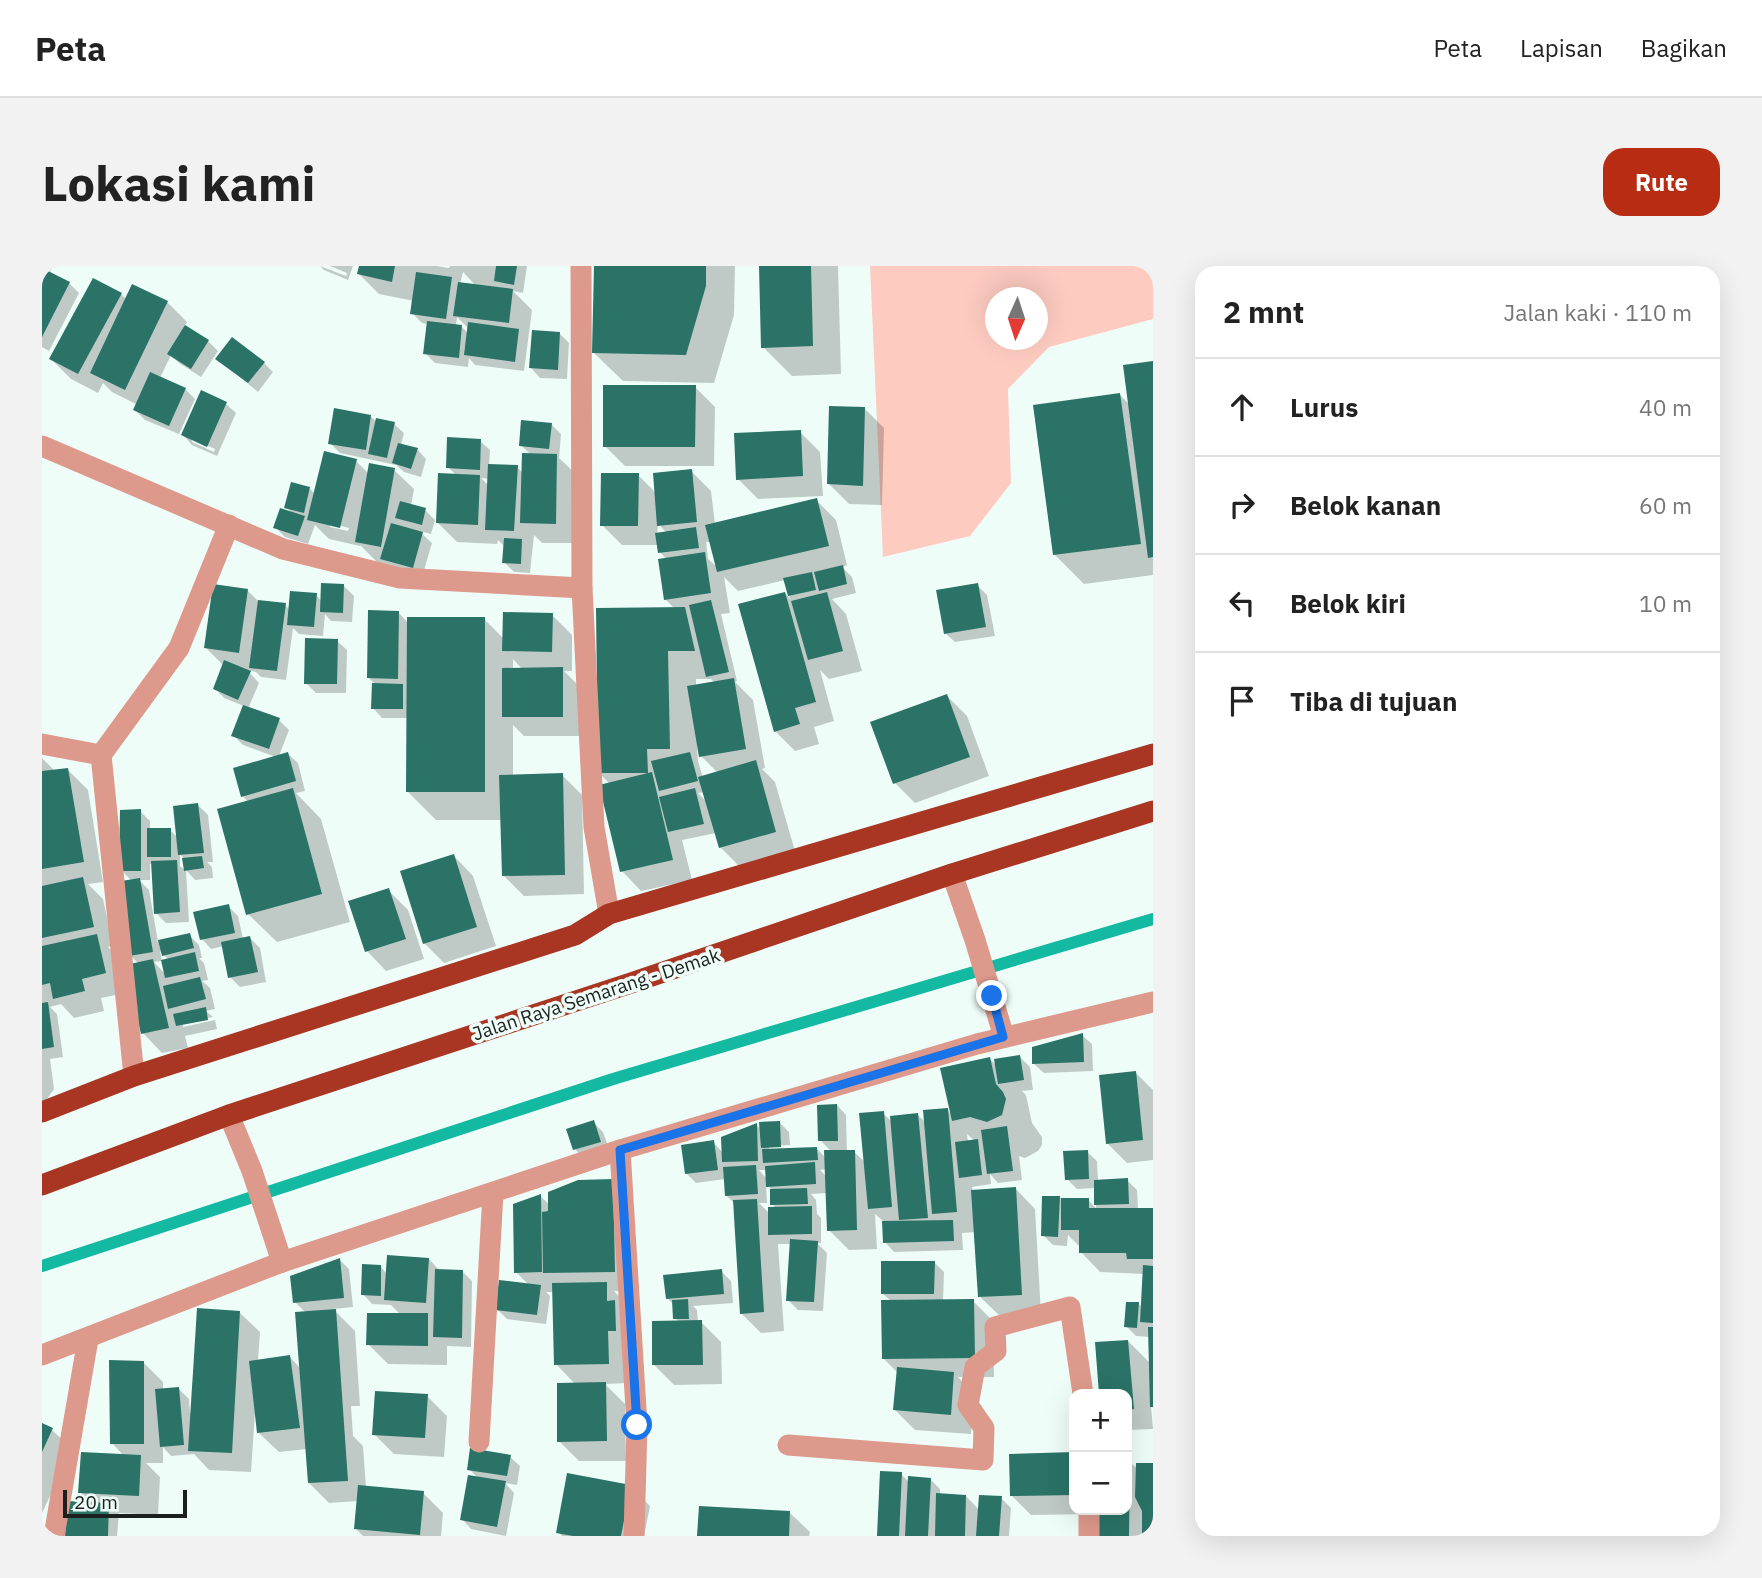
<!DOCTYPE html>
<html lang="id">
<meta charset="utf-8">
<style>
body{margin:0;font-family:"IBM Plex Sans",sans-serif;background:#f2f2f2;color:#222}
.controls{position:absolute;right:21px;bottom:21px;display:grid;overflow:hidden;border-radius:14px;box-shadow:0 7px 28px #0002}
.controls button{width:63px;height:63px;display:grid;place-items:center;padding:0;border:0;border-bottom:2px solid #e0e0e0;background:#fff;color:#222;font:35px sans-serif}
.compass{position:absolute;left:943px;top:21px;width:63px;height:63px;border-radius:50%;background:#fff;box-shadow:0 7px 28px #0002;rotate:183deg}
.scale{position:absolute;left:21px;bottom:18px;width:124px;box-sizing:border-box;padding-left:7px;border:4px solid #1b201f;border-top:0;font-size:19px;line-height:24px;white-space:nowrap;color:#1b201f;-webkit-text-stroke:5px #effdf9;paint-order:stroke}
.stop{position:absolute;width:21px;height:21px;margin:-16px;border:5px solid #1a73e8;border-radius:50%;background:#fff}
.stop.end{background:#1a73e8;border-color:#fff;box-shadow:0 2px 7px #0008}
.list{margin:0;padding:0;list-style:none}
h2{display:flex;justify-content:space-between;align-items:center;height:91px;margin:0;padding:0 28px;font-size:30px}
h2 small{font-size:23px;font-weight:400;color:#767676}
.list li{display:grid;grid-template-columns:46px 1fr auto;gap:21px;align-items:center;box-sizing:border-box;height:98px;padding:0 28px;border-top:2px solid #e0e0e0}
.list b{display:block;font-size:26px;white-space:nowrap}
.list em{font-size:23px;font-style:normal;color:#767676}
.icon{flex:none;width:38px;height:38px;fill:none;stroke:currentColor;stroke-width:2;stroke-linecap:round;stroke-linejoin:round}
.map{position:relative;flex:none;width:1111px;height:1270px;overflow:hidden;border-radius:21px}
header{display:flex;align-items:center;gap:42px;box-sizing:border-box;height:98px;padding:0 35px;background:#fff;border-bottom:2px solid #e0e0e0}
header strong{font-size:33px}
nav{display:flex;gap:38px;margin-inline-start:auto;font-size:24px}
.intro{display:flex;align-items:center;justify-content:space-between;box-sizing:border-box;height:168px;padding:0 42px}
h1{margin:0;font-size:49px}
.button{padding:18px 32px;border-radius:21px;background:#b82c13;color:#fff;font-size:24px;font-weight:700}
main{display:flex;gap:42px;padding:0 42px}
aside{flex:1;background:#fff;border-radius:21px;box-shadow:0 7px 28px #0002}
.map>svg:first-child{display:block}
</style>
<header>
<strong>Peta</strong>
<nav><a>Peta</a><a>Lapisan</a><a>Bagikan</a></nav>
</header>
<div class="intro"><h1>Lokasi kami</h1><a class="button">Rute</a></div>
<main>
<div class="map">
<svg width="1111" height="1270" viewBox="0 0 1111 1270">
<rect width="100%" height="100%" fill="#effdf9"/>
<path fill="#fdcbc0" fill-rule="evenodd" d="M828 0H1111V53L1007 81 966 123 969 217 928 270 841 291ZM954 32H996V74H954Z"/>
<g fill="#0003" fill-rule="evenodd">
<path d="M0 0H12L7 7 27 17 37 27 7 85 0 81Z"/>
<path d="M278 0 304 10 305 7 288 0H311L306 14 282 4Z"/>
<path d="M319 0H395L407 2 408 0H485L481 27 471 25 490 44 482 105 433 99 427 92 426 101 393 97 383 87 386 58 380 57 370 47 372 35 337 28 317 8ZM421 6 434 20 418 18ZM415 51 427 63 426 67 420 61 414 60Z"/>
<path d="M554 0H693L692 49 672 117 581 115 552 87Z"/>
<path d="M719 0H796L799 108 750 110 721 81Z"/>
<path d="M79 28 85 34 125 36 145 56 142 61 166 75 176 85 159 111 137 97 129 89 118 112 143 123 153 133 137 168 103 154 93 144 96 139 70 126 61 117 56 127 29 113 9 93Z"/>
<path d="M517 67 527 77 525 113 498 112 489 102Z"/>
<path d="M176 93 222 97 231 106 216 126Z"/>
<path d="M1111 97V309L1042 318 1013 289 1077 128 1088 139Z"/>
<path d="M653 121 673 141 672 200H583L563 180Z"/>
<path d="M184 138 194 147 175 190 150 179 141 169ZM150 173 173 183 172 186 150 176Z"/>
<path d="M822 142 842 162 840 239 807 238 787 218Z"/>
<path d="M328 150 335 156 352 158 362 167 359 179 375 183 384 193 379 211 362 206 354 199 298 187 288 177Z"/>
<path d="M509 158 519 168 517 192 535 209 533 277H500L492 269 488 307 472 306 462 296 463 281 456 274 455 278 415 276 393 254 389 268 377 265 390 277 380 311 335 296 318 279V280L287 273 273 259 266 278 243 271 233 261 251 248 244 241 268 223 273 228 314 195 327 208 352 204 372 223 369 240 383 244 395 256 414 209 406 201 438 175 448 184 447 200 475 201 481 207 489 189 479 179ZM439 212 447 213V220ZM288 257 307 262 306 265 288 261Z"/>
<path d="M758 166 778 186 781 230 716 233 696 213Z"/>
<path d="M649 205 669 225 673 258 774 234 794 254 805 299 800 301 810 311 814 327 790 333 804 348 820 405 787 413 778 404 792 455 772 461 777 478 753 485 733 465 743 327 748 333 743 314 696 325 682 311 688 347 679 348 695 415 693 416 711 434 723 502 720 503 733 516 753 585 698 601 678 581 674 567 640 574 650 614 599 625 580 605 568 518 557 507 633 343 624 334 625 294 618 286 617 279H580L560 259 596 209 614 227ZM616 258 625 267 615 269ZM664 276H669L675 301 666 293ZM654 413H669L673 417 654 420ZM655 480 659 490 676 507 661 512 656 495ZM662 526 665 536 656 527Z"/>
<path d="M935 319 945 329 953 370 913 376 903 367Z"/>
<path d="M302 320 312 330 310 356 289 355 283 348 281 370 257 368 251 362 244 414 219 411 214 406 205 404 217 417 206 443 237 454 247 464 237 490 246 488 256 497 263 525 254 527 279 553 308 656 235 676 206 648V536L201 530 193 503 234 491 201 479 191 469 202 440 182 432 173 422 182 400 164 382 205 324 216 335 243 339 248 344 274 329 280 335Z"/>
<path d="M357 347 366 357 442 353 462 373 510 349 530 369V405H522L540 423V470H482L471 459V510L520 509 540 529 542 628 482 630 462 610 460 554H394L365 525 366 452H340L331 442 334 419 327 412ZM471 393 481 404H471Z"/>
<path d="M295 375 305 384 304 427H274L264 417Z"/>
<path d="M905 430 925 450 947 510 873 537 853 517Z"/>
<path d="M0 492 13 505 26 504 46 524 61 616 46 618 61 633 71 680 66 681 74 689 83 727 59 732 62 745 32 752 19 738 8 741 15 748 21 791 8 793 12 823 0 840Z"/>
<path d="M156 539 166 549 171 596H165L170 601 171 612 153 614 144 604 147 656 124 657 114 647 111 598H108V614H97L107 624 116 676 147 669 157 679 160 692H157L162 697 166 714 160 715 168 722 173 743 164 745 171 751 141 757V761L173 754 175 763 143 770 146 782 120 787 101 767 97 698 88 689 90 615 79 604 98 545 108 555V564H128L136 572ZM138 588 142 593 144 605 138 600ZM118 685 127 694 124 709 112 696 120 695Z"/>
<path d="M412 590 431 610 454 680 402 697 382 677Z"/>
<path d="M346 624 366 644 382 693 344 705 325 685Z"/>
<path d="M186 640 196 650 201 673 208 672 218 682 224 716 198 721 188 711 182 680 169 683 160 673Z"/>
<path d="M1040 769 1050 778 1051 805 1002 807 992 798Z"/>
<path d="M978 791 988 801 991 824 980 825 984 829 990 857 1000 871V879L996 885 983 892 977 890 980 914 956 917 948 908 949 918 930 921 931 925 974 923 993 943 999 1048 958 1050 938 1031 934 966 920 967 921 984 852 986 843 976 842 956 833 948 835 983 807 984 787 964 786 927 769 928 774 934 775 948 779 952V977H775L785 987 781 1045 756 1044 746 1034 750 978H736L742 1065 719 1067 699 1047 693 938 684 929 683 913 654 917 644 907 671 876 681 887 714 859 720 864 737 856 747 866 748 879 727 880V883L774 882 784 892 790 886 778 874 795 839 804 849 805 886H812L824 897 841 847 850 856 876 849 884 857 905 844 910 849 948 793 955 800ZM925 868 933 875 926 876ZM785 903V911L778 904ZM717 904H725V913ZM724 918 730 924V938L734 942 728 948 717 937H725Z"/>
<path d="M1094 807 1111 824V894L1085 897 1065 877Z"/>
<path d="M551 856 561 866 568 886 542 893 533 883Z"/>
<path d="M1045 886 1055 895 1056 915 1085 914 1095 924 1096 944H1111V1142L1109 1140 1111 1163 1085 1164V1128H1059L1055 1078 1086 1075 1109 1098 1108 1071 1094 1070 1084 1060 1096 1037 1101 1042 1102 1008 1058 1006 1039 986V982L1026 969 1025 980 1011 979 1001 969 1017 932 1046 934 1054 942V922L1035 923 1025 913Z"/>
<path d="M571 915 592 1025H572L584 1038 586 1117 563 1118 583 1138 584 1195H537L517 1175 534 1119 514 1098 512 1026H504L508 1030 504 1058 465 1053 455 1043 487 1019 474 1006 498 930 508 939Z"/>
<path d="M387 993 398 1005H420L430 1015 429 1081 405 1080V1099L346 1098 326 1078 359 1049 349 1039 330 1038 321 1028 338 1000 345 1008Z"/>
<path d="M298 994 307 1003 311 1041 291 1043 313 1065 318 1140H309L311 1170 321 1180 324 1222 381 1227 401 1247 399 1270H321L314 1263 316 1235 287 1237 267 1217 265 1183 237 1186 217 1167 213 1146 209 1206 167 1204 152 1188 129 1190 121 1181V1197H104L118 1211 116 1249 77 1247 75 1270H25L50 1238 38 1226 82 1190 70 1177 101 1096 121 1116V1124L137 1123 147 1133 148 1147H150L198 1047 218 1066 216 1095 248 1091 259 1103 264 1047 253 1036Z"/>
<path d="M892 996 902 1006 901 1035H931L951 1055 952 1111H916L931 1127 929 1168 873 1164 853 1144 856 1107 841 1092 849 1035 841 1028Z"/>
<path d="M679 1005 689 1015 691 1037 651 1040 655 1044 656 1056H659L679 1076 680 1118 632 1119 612 1099 637 1056 633 1052 632 1039 625 1032Z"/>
<path d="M385 1130 405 1150 402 1191 352 1188 332 1168Z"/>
<path d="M0 1159 10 1164 30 1183 0 1247Z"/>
<path d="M1032 1188V1244H1085V1194L1096 1203 1111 1199V1270H1054V1248L989 1249 969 1229V1189Z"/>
<path d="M468 1191 478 1200 475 1219 463 1217 472 1227 464 1270 429 1263 420 1253 436 1212 427 1203Z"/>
<path d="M859 1208 868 1217 888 1213 898 1223V1229L924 1230 937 1244 959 1232 969 1242 967 1270H837Z"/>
<path d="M588 1220 608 1240 602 1270H520L516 1266Z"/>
<path d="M748 1247 768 1266 767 1270H657Z"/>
</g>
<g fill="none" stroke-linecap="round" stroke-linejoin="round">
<path stroke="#14b9a1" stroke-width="12" d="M0 1000 571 813 1111 653"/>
</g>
<g fill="#2a7366">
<path d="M317 0H353L350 16 315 8Z"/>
<path d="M454 0H475L472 19 452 15Z"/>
<path d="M552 0H664V20L644 89 550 87Z"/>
<path d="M717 0H769L771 80 719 82Z"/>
<path d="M4 4 28 16 0 71V11Z"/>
<path d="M374 6 410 11 404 53 368 48Z"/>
<path d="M51 12 80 27 36 108 7 93Z"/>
<path d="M416 16 471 23 467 57 411 50Z"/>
<path d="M90 18 126 35 83 124 48 107Z"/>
<path d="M385 55 420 59 417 92 381 88Z"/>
<path d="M426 56 477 63 473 96 422 89Z"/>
<path d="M143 59 167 74 149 103 125 88Z"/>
<path d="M490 64 518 66 516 104 487 102Z"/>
<path d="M190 71 223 96 206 117 173 93Z"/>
<path d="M1111 95V291L1106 292 1081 99Z"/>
<path d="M108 106 144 122 127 160 91 144Z"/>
<path d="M561 119H654L653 181H561Z"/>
<path d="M159 124 185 136 165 181 139 169Z"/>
<path d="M1078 127 1099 278 1011 289 991 139Z"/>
<path d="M787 140 823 141 821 220 785 218Z"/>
<path d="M292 142 329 149 324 184 286 178Z"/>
<path d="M334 152 353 156 345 192 326 188Z"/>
<path d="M479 154 510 157 507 183 477 180Z"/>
<path d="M759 164 761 210 694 214 692 167Z"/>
<path d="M405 171 439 173 438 204 404 202Z"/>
<path d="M356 177 376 182 369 203 350 197Z"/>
<path d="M282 185 315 193 298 262 265 254Z"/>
<path d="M480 187 515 188 514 258 478 257Z"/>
<path d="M327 197 353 202 339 281 313 276Z"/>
<path d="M446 198 476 199 472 265 443 264Z"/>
<path d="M650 203 655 256 615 260 611 207Z"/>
<path d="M396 207 438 209 436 259 394 257Z"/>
<path d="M559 207H597L596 260H558Z"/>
<path d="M249 216 268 221 262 247 242 242Z"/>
<path d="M775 232 787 280 675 306 663 259Z"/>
<path d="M358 235 384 242 380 259 353 252Z"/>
<path d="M238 242 263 250 256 270 231 262Z"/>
<path d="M349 257 381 266 371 302 338 293Z"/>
<path d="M654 261 657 282 616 287 613 267Z"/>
<path d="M462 272 480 273 479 298 460 297Z"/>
<path d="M663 286 669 327 622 334 616 293Z"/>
<path d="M801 299 805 318 777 325 772 306Z"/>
<path d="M770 306 774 324 746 330 741 312Z"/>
<path d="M279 317 302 318 301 347 278 346Z"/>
<path d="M936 317 944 361 902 368 894 324Z"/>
<path d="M171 318 206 323 197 387 162 382Z"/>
<path d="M248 325 275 327 272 361 245 359Z"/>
<path d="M743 326 774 436 753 442 758 458 732 466 696 338Z"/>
<path d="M785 326 801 385 766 394 749 335Z"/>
<path d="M216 334 244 337 235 405 207 402Z"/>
<path d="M669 334 687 406 664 411 647 339Z"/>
<path d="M643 341 653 385H626L628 483H605L606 507H556L554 342Z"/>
<path d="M326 344 357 345 356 413 325 412Z"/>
<path d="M461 346 511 347 510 386 460 385Z"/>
<path d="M365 351H443V526H364Z"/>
<path d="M263 372 296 373 295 418H262Z"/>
<path d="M182 394 209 405 196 434 171 423Z"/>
<path d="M521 401V451H460V402Z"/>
<path d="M692 412 704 483 657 491 645 420Z"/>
<path d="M330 417 361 418V443H329Z"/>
<path d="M905 428 928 491 851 518 828 456Z"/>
<path d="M201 439 238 452 227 483 189 470Z"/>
<path d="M246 486 254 515 199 531 191 502Z"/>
<path d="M648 486 656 515 617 525 609 495Z"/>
<path d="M714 494 734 566 677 582 656 511Z"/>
<path d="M26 502 42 596 0 603V505Z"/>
<path d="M610 506 631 594 578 606 557 519Z"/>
<path d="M521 507 523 609 460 610 457 509Z"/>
<path d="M251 522 280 628 204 649 175 543Z"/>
<path d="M653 522 662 558 626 566 617 531Z"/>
<path d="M156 537 162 587 136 589 131 540Z"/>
<path d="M99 543V605H77L78 544Z"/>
<rect x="105" y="562" width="24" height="29"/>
<path d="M412 588 435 661 381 678 358 605Z"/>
<path d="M160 590 162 602 142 605 140 592Z"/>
<path d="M135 594 138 646 112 648 109 595Z"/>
<path d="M41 611 52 661 0 672V620Z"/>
<path d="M98 612 111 686 87 690 73 616Z"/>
<path d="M347 622 364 673 323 686 306 635Z"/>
<path d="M187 638 193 667 158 674 151 646Z"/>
<path d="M148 667 152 682 120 690 116 674Z"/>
<path d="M55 668 64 707 40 713 43 725 11 733 8 717 0 719V680Z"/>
<path d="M208 670 216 706 186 712 179 676Z"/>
<path d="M153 686 157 705 123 712 119 694Z"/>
<path d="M111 693 127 762 99 768 83 699Z"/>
<path d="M158 711 164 733 126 743 121 720Z"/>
<path d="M6 736 12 781 0 783V737Z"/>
<path d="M164 741 166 754 134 760 131 748Z"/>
<path d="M1041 767 1042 796 990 798V781Z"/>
<path d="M978 789 982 814 956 818 952 793Z"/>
<path d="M948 791 954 818 961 826 964 833 960 849 945 856 928 851 910 855 898 802Z"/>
<path d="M1094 805 1101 874 1064 878 1057 809Z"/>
<path d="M795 838 796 875H776L775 839Z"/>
<path d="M906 842 915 946 890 948 881 844Z"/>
<path d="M842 845 850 941 826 943 817 847Z"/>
<path d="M876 847 886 952 857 954 848 850Z"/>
<path d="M552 854 559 876 531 884 524 863Z"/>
<path d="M738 855 739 881 719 882 717 856Z"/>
<path d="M715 857 716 895 680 896 679 871Z"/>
<path d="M965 860 971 905 945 908 939 864Z"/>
<path d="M936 873 940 909 917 912 913 876Z"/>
<path d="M672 874 676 904 643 908 639 879Z"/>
<path d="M775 881 776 894 721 897 720 883Z"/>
<path d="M782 884H813L815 964 785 965Z"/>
<path d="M1046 884 1047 913 1023 914 1021 885Z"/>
<path d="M773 896 774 918 724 921 723 900Z"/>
<path d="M714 899 716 928 683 930 681 901Z"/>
<path d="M1086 912 1087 938 1052 939V914Z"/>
<path d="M571 913 573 1006 501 1007 500 946 506 945V926L536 914Z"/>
<path d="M974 921 980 1029 936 1031 929 924Z"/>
<path d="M765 922 766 938 728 939V923Z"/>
<path d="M499 928 500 1006 472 1007 471 938Z"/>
<path d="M1000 930H1018L1016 971 999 970Z"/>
<path d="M1019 932H1047V942H1111V993H1085L1084 987H1037V964H1019Z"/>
<path d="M715 933 722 1046 698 1048 691 934Z"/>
<path d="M770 940V968L726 969V941Z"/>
<path d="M911 954 912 975 841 977 840 955Z"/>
<path d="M748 973 776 975 772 1036 744 1035Z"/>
<path d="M345 989 387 992 384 1037 342 1034Z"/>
<path d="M298 992 302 1032 251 1037 248 1010Z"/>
<path d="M839 995H893L892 1028H839Z"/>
<path d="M320 998 339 999V1030L319 1029Z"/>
<path d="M1101 999 1111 1000V1057L1098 1056Z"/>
<path d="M393 1003 421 1004 420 1072 391 1071Z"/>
<path d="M680 1003 682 1028 624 1033 621 1009Z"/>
<path d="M457 1014 499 1019 495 1049 453 1044Z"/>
<path d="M565 1016V1035L573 1034 574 1065H566L567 1098 512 1099 510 1017Z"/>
<path d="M646 1033 647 1053H631L630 1034Z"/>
<path d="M932 1033 933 1092 840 1093 839 1034Z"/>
<path d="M1084 1036H1097L1095 1062 1082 1061Z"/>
<path d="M155 1042 198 1045 190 1187 146 1185Z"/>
<path d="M294 1043 306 1215 266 1217 253 1046Z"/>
<path d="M325 1047H386V1080L324 1079Z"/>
<path d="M660 1054 661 1099H610V1055Z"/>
<path d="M1106 1061H1111V1141H1108Z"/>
<path d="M1086 1074 1092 1143 1085 1144V1128H1057L1053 1076Z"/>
<path d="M248 1089 258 1162 215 1167 207 1095Z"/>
<path d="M67 1094 102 1095V1178H68Z"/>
<path d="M855 1101 912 1106 909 1149 851 1144Z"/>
<path d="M564 1116 565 1175 515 1176V1117Z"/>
<path d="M137 1121 142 1179 118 1181 113 1123Z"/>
<path d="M333 1125 386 1128 383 1172 330 1169Z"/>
<path d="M0 1157 11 1162 0 1186Z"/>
<path d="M428 1182 469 1189 465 1210 425 1204Z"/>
<path d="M39 1186 99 1189 97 1230 36 1227Z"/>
<path d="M1032 1186V1229L968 1230 967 1188Z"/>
<path d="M1085 1192 1088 1193 1087 1270H1052V1244H1085Z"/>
<path d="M1094 1197H1111V1270H1100V1245L1093 1231Z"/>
<path d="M838 1205 860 1206 857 1270H835Z"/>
<path d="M525 1207 589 1219 579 1270H531L514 1267Z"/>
<path d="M426 1209 464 1215 455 1261 418 1254Z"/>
<path d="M866 1210 889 1212 886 1270H863Z"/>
<path d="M316 1219 382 1225 378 1269 312 1263Z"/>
<path d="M894 1227 924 1229 923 1270H893Z"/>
<path d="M937 1229 960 1230 957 1270H934Z"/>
<path d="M25 1235 67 1237 66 1270H23Z"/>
<path d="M657 1240 748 1245 747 1270H655Z"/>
</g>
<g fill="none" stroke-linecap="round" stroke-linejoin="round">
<g stroke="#dd9a8c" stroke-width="21">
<path d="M539 0 540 322 552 561 567 648"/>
<path d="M0 180 241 283 358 312 540 322"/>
<path d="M0 478 59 489 92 810"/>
<path d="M59 489 137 382 187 259"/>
<path d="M910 608 933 674 962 771"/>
<path d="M187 849 210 905 240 996"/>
<path d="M578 884 595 1159 592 1270"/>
<path d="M437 1176 451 927"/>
<path d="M746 1179 941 1194 942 1162 926 1139 933 1101 954 1085 953 1061 1028 1041 1041 1128"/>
<path d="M1047 1244V1270"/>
<path d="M12 1270 46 1073"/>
</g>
<path stroke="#dd9a8c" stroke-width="21" d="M0 1089 240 996 578 884 935 778 1111 736"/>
<g stroke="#a93622" stroke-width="21">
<path d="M0 846 92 810 533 669 567 648 1111 488"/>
<path d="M0 919 187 849 589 717 910 608 1111 545"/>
</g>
</g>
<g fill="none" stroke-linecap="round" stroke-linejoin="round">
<path stroke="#1a73e8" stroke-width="9" d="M595 1159 578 884 961 771 950 730"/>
</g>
<g text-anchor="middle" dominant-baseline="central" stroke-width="7" stroke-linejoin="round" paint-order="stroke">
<g font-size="19" fill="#1b201f" stroke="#effdf9">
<text transform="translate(554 728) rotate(-18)">Jalan Raya Semarang - Demak</text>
</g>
</g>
</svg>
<div class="controls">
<button>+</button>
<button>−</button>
</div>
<svg class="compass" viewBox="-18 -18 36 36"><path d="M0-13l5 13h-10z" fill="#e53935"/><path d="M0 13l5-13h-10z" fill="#767676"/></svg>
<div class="scale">20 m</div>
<div class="stop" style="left:595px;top:1159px"></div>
<div class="stop end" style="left:950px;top:730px"></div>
</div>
<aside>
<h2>2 mnt<small>Jalan kaki · 110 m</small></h2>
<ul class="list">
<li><svg class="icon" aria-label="ahead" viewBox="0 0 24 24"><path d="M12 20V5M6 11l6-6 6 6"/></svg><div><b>Lurus</b></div><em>40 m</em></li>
<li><svg class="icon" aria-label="right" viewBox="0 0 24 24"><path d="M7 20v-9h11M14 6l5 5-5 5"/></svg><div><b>Belok kanan</b></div><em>60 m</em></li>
<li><svg class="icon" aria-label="left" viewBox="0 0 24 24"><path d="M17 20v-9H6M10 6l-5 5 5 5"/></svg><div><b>Belok kiri</b></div><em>10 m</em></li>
<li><svg class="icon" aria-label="arrive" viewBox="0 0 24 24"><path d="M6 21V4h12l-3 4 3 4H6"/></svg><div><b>Tiba di tujuan</b></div></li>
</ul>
</aside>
</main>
